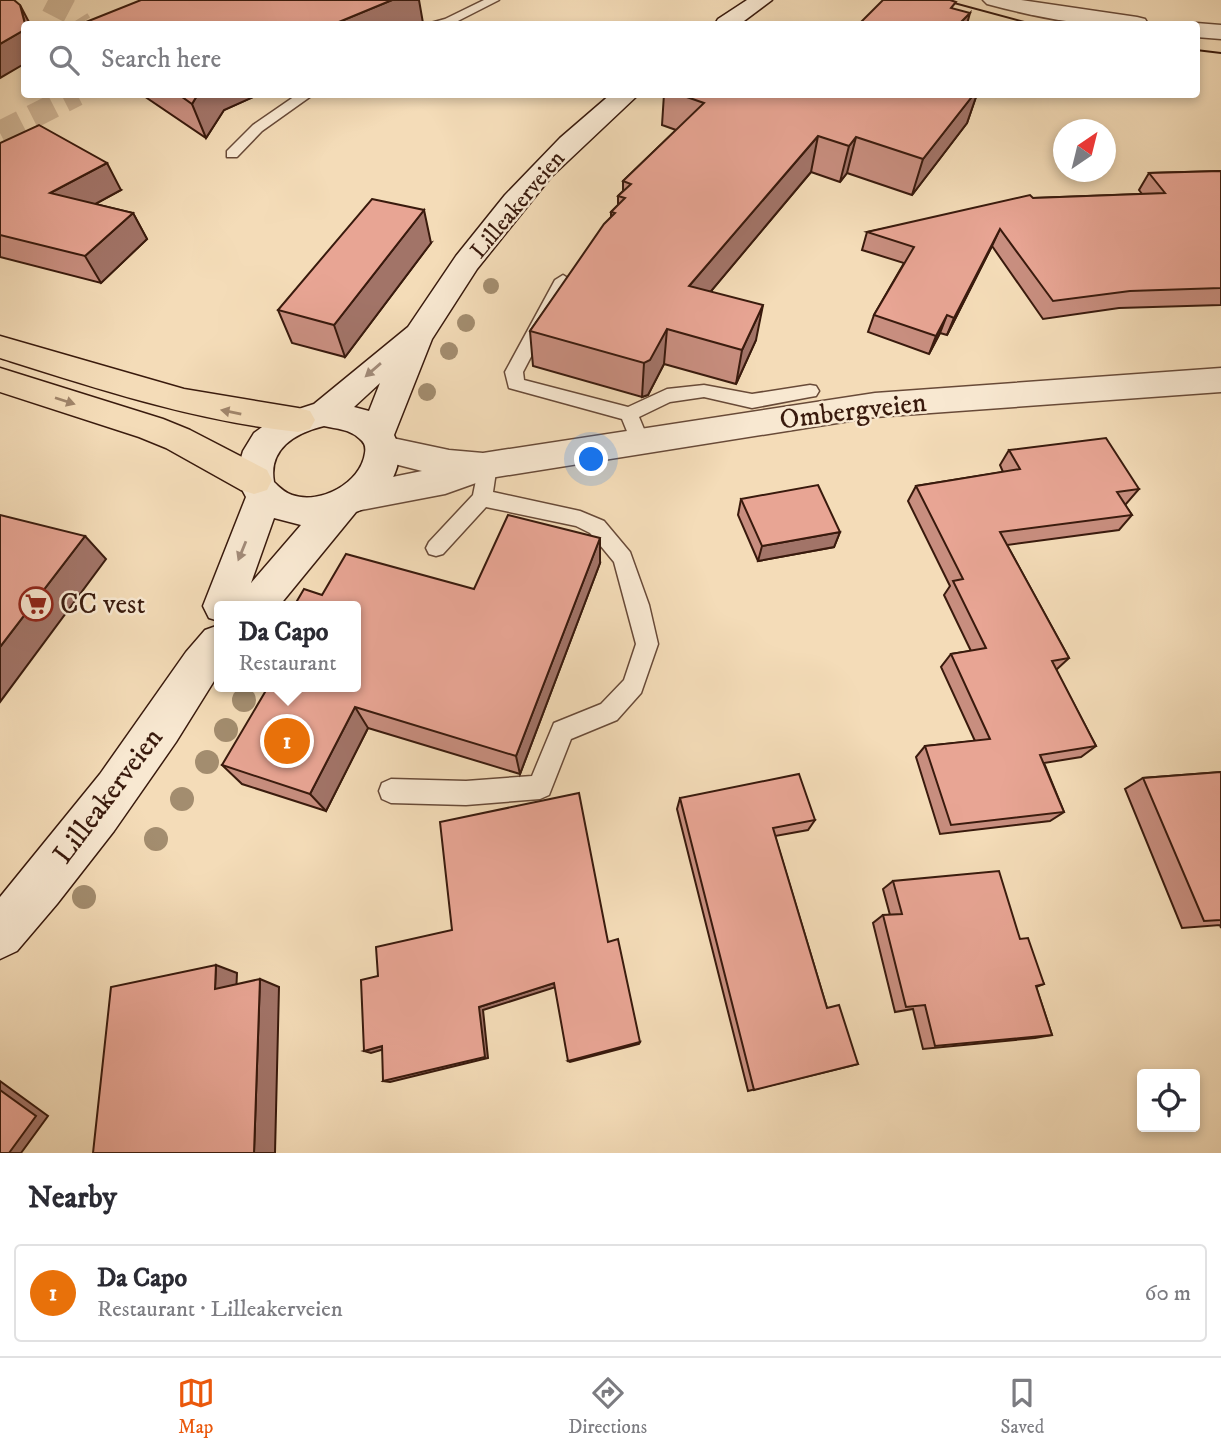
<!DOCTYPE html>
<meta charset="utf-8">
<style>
body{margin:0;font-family:"IM FELL DW Pica",serif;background:#f7f7f7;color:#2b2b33}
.controls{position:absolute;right:21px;bottom:21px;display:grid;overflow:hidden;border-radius:7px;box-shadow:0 4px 10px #0003}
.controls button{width:63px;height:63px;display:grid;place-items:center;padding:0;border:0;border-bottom:2px solid #e1e1e2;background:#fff;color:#2b2b33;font:35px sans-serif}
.compass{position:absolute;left:1053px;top:119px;width:63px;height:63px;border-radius:50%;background:#fff;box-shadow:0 4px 10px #0003;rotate:35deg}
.you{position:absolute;left:592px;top:460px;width:24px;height:24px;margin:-18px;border:5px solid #fff;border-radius:50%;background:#1a73e8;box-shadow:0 0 0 10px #1a73e833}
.badge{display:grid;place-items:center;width:46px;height:46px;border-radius:50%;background:#ea580c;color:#fff;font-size:23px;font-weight:700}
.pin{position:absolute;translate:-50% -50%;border:4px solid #fff;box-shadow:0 2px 7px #0006}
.popup{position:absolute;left:214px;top:601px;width:147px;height:91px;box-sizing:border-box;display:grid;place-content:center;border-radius:7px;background:#fff;filter:drop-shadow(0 2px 5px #0005);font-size:23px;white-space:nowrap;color:#7c7c81}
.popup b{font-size:26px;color:#2b2b33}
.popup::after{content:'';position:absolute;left:50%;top:100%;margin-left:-14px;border:14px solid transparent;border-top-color:#fff}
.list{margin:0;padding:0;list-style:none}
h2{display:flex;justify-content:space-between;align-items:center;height:91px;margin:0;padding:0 28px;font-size:30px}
h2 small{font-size:23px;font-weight:400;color:#7c7c81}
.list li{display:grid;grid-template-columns:46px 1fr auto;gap:21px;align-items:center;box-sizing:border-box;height:98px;margin:0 14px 14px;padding:0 14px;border:2px solid #e1e1e2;border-radius:7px}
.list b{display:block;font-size:26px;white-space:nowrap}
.list p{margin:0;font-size:23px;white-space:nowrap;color:#7c7c81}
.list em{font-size:23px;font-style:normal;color:#7c7c81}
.icon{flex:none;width:38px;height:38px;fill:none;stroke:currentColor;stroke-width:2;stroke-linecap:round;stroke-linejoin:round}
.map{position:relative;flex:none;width:1221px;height:1153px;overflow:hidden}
.search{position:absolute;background:#fff;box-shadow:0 4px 10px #0003;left:21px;right:21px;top:21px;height:77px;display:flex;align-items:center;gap:18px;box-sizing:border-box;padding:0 24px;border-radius:7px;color:#7c7c81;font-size:26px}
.sheet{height:203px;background:#fff}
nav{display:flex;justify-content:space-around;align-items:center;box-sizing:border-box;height:98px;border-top:2px solid #e1e1e2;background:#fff;font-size:19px;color:#7c7c81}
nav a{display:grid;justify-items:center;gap:4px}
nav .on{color:#ea580c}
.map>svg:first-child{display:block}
</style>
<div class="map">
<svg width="1221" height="1153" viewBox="0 0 1221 1153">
<rect width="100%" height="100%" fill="#f4dcb8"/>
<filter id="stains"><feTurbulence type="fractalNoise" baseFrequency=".00286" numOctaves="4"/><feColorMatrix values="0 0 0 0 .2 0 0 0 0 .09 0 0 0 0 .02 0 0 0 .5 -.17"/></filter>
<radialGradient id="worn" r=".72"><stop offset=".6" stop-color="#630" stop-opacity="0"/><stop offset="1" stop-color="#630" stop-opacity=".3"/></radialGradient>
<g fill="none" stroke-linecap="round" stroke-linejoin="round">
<g stroke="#cfb596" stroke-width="24" stroke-dasharray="24 12" stroke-linecap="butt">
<path d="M48 0 73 13 80 24"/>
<path d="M0 133 77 94"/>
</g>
<defs>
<g id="lane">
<path d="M484 0H499L452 24H427L445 19Z"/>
<path d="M298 94H314L262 131 237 157H227V151L253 125Z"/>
<path d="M563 275 571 280 523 372 524 380 628 407 667 389 704 385 752 394 810 385 816 386 819 391 816 396 810 397 752 408 704 397 670 402 639 417 649 441 647 446H633L622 419 509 388 505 372 555 280Z"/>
<path d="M487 458 494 460 497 465 493 492 580 511 604 521 630 552 649 605 658 644 641 693 617 720 571 739 549 795 540 799 466 805 391 803 382 799 379 791 382 783 391 779 466 781 532 776 554 723 601 704 624 680 636 644 614 562 590 533 576 526 486 507 443 554 436 556 429 554 426 548 429 542 473 495 480 460Z"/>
</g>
<g id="street">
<path d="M983 0H1021L1137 17 1145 19 1148 24C1093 29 1039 18 987 4Z"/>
<path d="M1196 23 1221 25V39L1196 37V24H1191Z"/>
<path d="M1221 368V392L875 417 490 478 445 494 356 511 343 507 338 497 343 487 422 471 371 458 366 449 371 440 383 436 449 450 483 453 875 393Z"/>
</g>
<g id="secondary">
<path d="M747 0H772L740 24H715L718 19Z"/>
<path d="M611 94H639L551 177 477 269 432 339 394 435C409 465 385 500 356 512L279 606H219V621L209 618 203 606 246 497 238 482 237 472 243 451 254 433 277 416 314 404 408 327 456 256 505 195 560 138ZM380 383 369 411 354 407ZM324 426C337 429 350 429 360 439 365 443 366 447 365 453 361 483 320 505 292 495 284 492 279 487 274 482 268 449 295 433 324 426ZM274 518 301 525 251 583Z"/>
<path d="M219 625V673L176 742 114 831 57 904 17 951 0 959V897L100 774 186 652 205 630Z"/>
</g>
<g id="highway">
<path d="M0 336 184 389 298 408 310 411 315 420 310 429 298 432C195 421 98 389 0 358Z"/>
<path d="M0 368 163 419 190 430 267 470 272 480 267 490 254 494 241 490 166 448 139 437 0 392Z"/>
</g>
</defs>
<use href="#lane" stroke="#684a38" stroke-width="3"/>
<use href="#street" stroke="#684a38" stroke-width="3"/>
<use href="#secondary" stroke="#391a0d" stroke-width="3"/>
<use href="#highway" stroke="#391a0d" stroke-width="3"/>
<use href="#lane" fill="#f8e8d1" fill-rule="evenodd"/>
<use href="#street" fill="#f8e8d1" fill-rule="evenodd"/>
<use href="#secondary" fill="#f8e8d1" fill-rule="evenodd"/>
<use href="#highway" fill="#f4dcb8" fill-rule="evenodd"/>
<g stroke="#391a0d" stroke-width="2">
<path d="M943 0 1032 24"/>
<path d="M1196 50 1221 53"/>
</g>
</g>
<g fill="#a38d6f">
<circle cx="491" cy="286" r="8"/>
<circle cx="466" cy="323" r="9"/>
<circle cx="449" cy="351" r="9"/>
<circle cx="427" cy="392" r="9"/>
<circle cx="244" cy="700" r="12"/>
<circle cx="226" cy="730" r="12"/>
<circle cx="207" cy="762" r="12"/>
<circle cx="182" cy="799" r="12"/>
<circle cx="156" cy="839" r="12"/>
<circle cx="84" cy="897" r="12"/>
</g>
<g fill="#c88e7f" stroke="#391a0d" stroke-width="2">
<path d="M141 94H260L224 110 206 138Z"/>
<path d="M664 94H977L967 123 912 195 847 173 840 182 811 172 711 291 756 340 736 384 664 364 648 395 642 397 533 366 530 331 611 217V212L618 205V196L623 191V181L676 130 662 125Z"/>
<path d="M0 143 121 190 95 204 133 213 147 239 101 283 0 257Z"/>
<path d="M1221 171V305L1119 308 1043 319 992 246 947 335 940 333 929 354 868 332 874 315 904 263 862 250 867 232 1033 198 1142 194 1139 190 1149 173Z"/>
<path d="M431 243 345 357 292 343 278 310Z"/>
<path d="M1009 450 1139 489 1125 505 1132 515 1119 530 1007 545 1069 658 1056 670 1096 746 1081 757 1044 763 1064 812 1050 821 940 834 916 757 925 746 975 741 941 667 951 654 971 651 944 595 950 586 908 501 916 486 1003 472 1000 465Z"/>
<path d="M741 499 840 532 834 547 758 561 738 515Z"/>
<path d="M600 563 520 774 368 728 326 811 242 784 222 765 355 687 322 595 474 589Z"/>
<path d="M1221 772V928L1220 925 1182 928 1125 789 1143 778Z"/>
<path d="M680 798 815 820 808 830 775 836 827 1008 858 1064 748 1091 677 809Z"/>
<path d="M893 881 1020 939 1044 984 1036 987 1052 1035 1035 1038 923 1049 913 1009 895 1012 873 923 883 915H890L883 889Z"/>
</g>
<g fill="#a27468" stroke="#391a0d" stroke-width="2">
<path d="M392 0H419L423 23 419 24H334Z"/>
<path d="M20 5 30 24H25Z"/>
<path d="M970 13 967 24H959Z"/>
<path d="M24 30V64L0 78V44Z"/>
<path d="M198 94H260L224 110 206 138 192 104Z"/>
<path d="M974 94H977L967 123 912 195 923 159Z"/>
<path d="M818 136 811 172 686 321 689 286Z"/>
<path d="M856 137 847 173 840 182 849 146Z"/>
<path d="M107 163 121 190 66 220 50 193Z"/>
<path d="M424 210 431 243 345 357 334 325Z"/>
<path d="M133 213 147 239 101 283 85 256Z"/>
<path d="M1000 229 992 246 947 335 954 318Z"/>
<path d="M763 305 756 340 736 384 742 350Z"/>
<path d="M947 315 940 333 929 354 936 336Z"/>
<path d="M667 329 664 364 648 395 642 397 644 363Z"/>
<path d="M840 532 834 547 758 561 762 546Z"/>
<path d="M85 536 106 559 0 702V647Z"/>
<path d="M600 538V563L520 774 516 756Z"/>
<path d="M355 707 368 728 326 811 310 794Z"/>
<path d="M216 965 237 973 236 996 215 989Z"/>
<path d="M260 979 279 987 275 1153H254Z"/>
<path d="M554 983 556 987 483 1010 488 1058 390 1082 383 1081 479 1007Z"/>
<path d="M640 1042 639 1044 570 1062 568 1061Z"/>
<path d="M382 1046 388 1048 371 1053 364 1051Z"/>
<path d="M0 1081 48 1116 21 1153H9L0 1090Z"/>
</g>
<g fill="#e8a594" stroke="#391a0d" stroke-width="2">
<path d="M0 0H14L20 5 25 24 24 30 0 44Z"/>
<path d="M141 0H392L334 24H81Z"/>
<path d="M883 0H950L956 2 951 8 970 13 959 24H859Z"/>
<path d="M178 94H198L192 104Z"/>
<path d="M678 94H974L923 159 856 137 849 146 818 136 689 286 763 305 742 350 667 329 650 360 644 363 530 331 604 224 615 213 611 212 625 198 618 196 631 184 623 181 704 103Z"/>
<path d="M39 125 107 163 50 193 133 213 85 256 0 235V143Z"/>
<path d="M1221 171V288L1130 291 1053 301 1000 229 954 318 947 315 936 336 874 315 914 247 867 232 1030 195 1033 198 1165 193 1149 173Z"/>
<path d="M372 199 424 210 334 325 278 310Z"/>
<path d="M1106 438 1139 489 1117 492 1132 515 1000 532 1069 658 1052 661 1096 746 1040 755 1064 812 951 825 925 746 990 739 951 654 986 648 953 581 963 579 916 486 1020 469 1009 450Z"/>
<path d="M818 485 840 532 762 546 741 499Z"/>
<path d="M0 515 85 536 0 647Z"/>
<path d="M508 515 600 538 516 756 355 707 310 794 222 765 268 687H355V606H294L304 589 322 595 346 554 474 589Z"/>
<path d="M1221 772V920L1204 921 1143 778Z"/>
<path d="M799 774 815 820 773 828 827 1008 839 1005 858 1064 754 1090 680 798Z"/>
<path d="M579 793 608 942 618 939 640 1042 568 1061 554 983 479 1007 485 1057 383 1081 382 1046 364 1051 361 980 378 976 376 947 452 930 440 822Z"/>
<path d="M999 871 1020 939 1028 938 1044 984 1036 986 1052 1035 935 1046 925 1005 906 1007 883 915 902 914 893 881Z"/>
<path d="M216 965 215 989 260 979 254 1153H93L111 987Z"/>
<path d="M0 1090 36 1116 9 1153H0Z"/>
</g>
<defs><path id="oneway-solid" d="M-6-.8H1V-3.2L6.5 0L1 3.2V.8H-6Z" transform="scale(1.75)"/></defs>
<g fill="#a28b79">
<use href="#oneway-solid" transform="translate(373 370) rotate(139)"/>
<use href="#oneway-solid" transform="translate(242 551) rotate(112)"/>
</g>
<g fill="#a0856b">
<use href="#oneway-solid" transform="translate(65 401) rotate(18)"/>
<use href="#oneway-solid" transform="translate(231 412) rotate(-169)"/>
</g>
<defs>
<symbol id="supermarket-ring" viewBox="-11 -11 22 22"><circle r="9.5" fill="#f8e8d1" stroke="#8f2418" stroke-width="1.5"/><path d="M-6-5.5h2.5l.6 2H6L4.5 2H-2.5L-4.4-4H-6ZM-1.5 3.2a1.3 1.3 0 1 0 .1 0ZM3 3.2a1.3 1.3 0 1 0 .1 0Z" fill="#8f2418"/></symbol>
</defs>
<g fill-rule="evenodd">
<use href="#supermarket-ring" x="17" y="585" width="38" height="38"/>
</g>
<g text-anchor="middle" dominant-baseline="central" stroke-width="5" stroke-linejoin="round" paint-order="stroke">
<g font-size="23" fill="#391a0d" stroke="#f8e8d1">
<text transform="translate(518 205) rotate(-50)">Lilleakerveien</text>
</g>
<g font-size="28" fill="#391a0d" stroke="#f8e8d1">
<text transform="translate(853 411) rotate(-7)">Ombergveien</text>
<text transform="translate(108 796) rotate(-53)">Lilleakerveien</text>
</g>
<g font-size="28" fill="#391a0d" stroke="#f8e8d1" text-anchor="start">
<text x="60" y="604">CC vest</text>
</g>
</g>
<rect width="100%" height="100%" filter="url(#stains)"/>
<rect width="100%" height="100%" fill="url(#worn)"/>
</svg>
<div class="controls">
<button><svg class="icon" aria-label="locate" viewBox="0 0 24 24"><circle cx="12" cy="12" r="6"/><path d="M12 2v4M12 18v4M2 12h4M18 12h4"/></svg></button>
</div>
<svg class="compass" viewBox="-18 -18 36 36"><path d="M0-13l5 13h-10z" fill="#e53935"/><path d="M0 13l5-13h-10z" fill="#7c7c81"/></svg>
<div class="you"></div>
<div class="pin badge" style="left:287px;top:741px;background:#e8710a">1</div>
<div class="popup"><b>Da Capo</b>Restaurant</div>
<div class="search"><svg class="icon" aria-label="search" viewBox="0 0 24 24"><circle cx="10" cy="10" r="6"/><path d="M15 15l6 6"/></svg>Search here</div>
</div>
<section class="sheet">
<h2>Nearby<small></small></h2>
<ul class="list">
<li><span class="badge" style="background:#e8710a">1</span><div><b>Da Capo</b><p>Restaurant · Lilleakerveien</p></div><em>60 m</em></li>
</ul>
</section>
<nav>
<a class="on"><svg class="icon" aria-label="map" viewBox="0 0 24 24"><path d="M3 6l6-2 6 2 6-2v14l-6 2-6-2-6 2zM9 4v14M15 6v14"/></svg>Map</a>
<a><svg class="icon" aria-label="directions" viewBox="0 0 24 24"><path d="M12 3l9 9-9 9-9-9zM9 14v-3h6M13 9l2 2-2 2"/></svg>Directions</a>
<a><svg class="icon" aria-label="saved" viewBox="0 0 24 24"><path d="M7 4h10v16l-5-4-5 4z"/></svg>Saved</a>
</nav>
